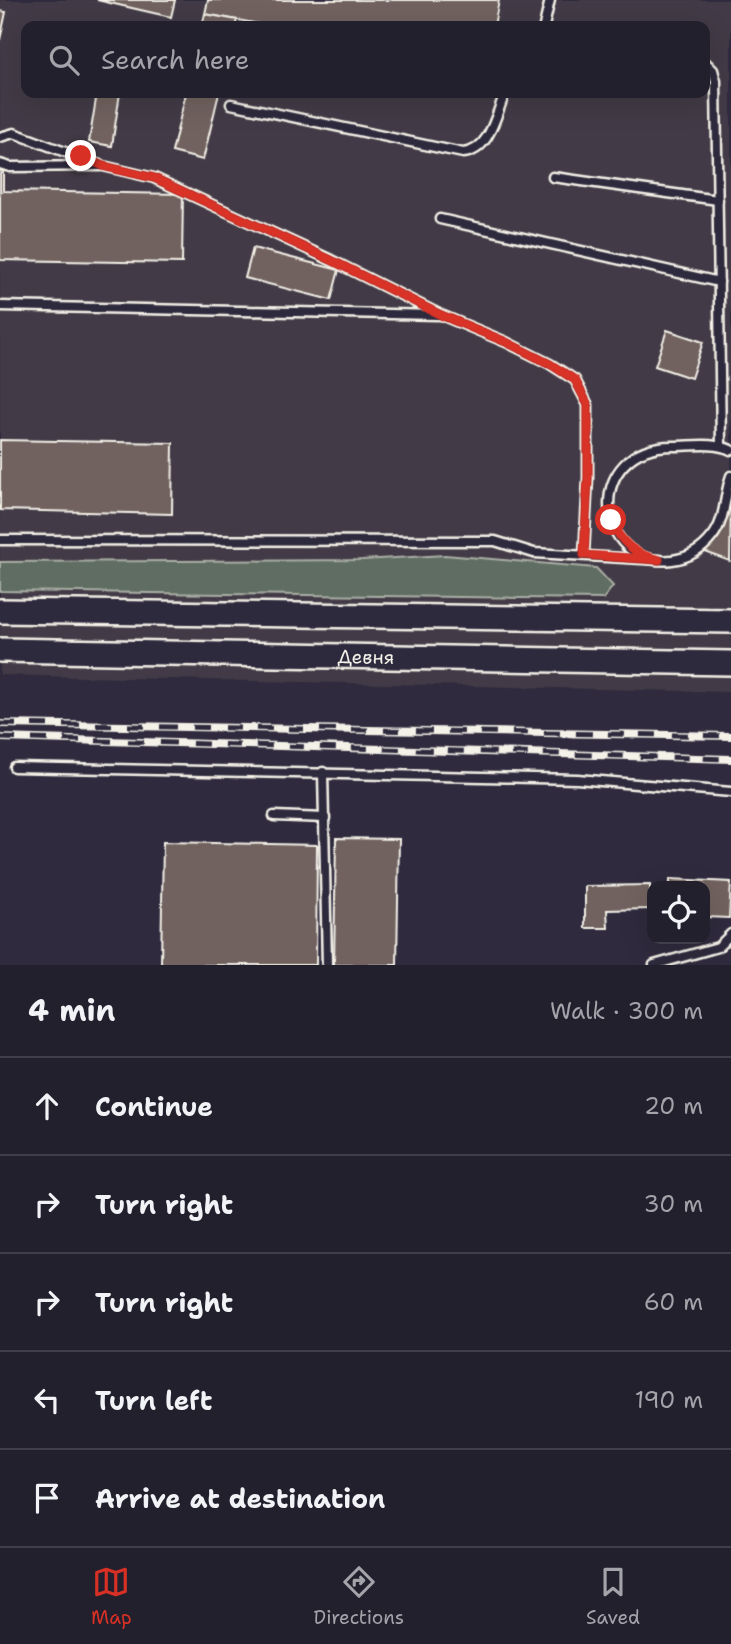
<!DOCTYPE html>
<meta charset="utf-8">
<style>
body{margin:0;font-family:"Shantell Sans",sans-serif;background:#2b2836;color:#f1f3f6}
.controls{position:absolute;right:21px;bottom:21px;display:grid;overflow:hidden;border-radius:14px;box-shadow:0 7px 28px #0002}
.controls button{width:63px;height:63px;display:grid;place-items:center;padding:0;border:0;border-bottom:2px solid #403e4a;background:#23202e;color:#f1f3f6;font:35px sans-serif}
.stop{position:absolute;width:21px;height:21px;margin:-16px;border:5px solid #d93025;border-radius:50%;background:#fff}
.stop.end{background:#d93025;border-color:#fff;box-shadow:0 2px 7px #0008}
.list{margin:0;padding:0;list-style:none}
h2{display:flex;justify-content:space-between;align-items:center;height:91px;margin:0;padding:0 28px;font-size:30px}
h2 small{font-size:23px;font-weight:400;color:#a3a3aa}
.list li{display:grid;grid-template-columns:46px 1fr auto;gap:21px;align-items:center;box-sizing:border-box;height:98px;padding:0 28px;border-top:2px solid #403e4a}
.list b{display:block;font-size:26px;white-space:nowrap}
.list em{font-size:23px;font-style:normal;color:#a3a3aa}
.icon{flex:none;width:38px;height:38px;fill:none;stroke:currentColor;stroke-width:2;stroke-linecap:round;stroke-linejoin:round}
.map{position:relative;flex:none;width:731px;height:965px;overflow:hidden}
.search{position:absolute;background:#23202e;box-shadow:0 7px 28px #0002;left:21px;right:21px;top:21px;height:77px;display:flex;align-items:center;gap:18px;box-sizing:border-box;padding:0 24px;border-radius:14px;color:#a3a3aa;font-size:26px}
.sheet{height:581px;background:#23202e}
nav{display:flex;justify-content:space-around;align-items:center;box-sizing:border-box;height:98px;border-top:2px solid #403e4a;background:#23202e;font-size:19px;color:#a3a3aa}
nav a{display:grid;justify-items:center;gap:4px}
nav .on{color:#d93025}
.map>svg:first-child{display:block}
</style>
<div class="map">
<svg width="731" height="965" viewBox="0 0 731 965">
<rect width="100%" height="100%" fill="#2f2a3d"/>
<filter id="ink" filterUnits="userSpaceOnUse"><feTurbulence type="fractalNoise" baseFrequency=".0143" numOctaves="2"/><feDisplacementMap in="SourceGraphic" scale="14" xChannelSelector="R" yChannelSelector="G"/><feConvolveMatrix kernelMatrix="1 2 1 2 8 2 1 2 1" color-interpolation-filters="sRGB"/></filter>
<g filter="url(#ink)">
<path fill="#433b47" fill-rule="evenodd" d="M0 0H731V692L0 675ZM26 26H705V93H26Z"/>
<path fill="#616d62" stroke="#aaafa5" stroke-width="2" d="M445 555 596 568 613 586 603 599 0 591V562L362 560Z"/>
<g fill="#71625f" stroke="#f4f1e8" stroke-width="2">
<path d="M97 0H175L171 17Z"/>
<path d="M208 0H499L494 26H271L205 14Z"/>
<path d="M0 11 6 12 0 40Z"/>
<path d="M205 14 237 20 235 26H202Z"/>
<path d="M97 93H120L112 146 89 142Z"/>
<path d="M186 93H219L203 160 172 152Z"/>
<path d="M0 171H3V191L183 194 182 263 0 260Z"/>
<path d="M253 248 339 270 331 300 245 278Z"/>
<path d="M667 330 703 342 691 378 655 366Z"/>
<path d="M0 440 173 443 172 514 0 510Z"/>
<path d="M724 498 731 500 730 561 705 552Z"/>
<path d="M336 838 399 839 397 965H334Z"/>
<path d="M163 842 317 845 316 965H161Z"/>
<path d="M670 879 731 882 729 918 705 917V886H670Z"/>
<path d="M650 885V909L607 910 608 928H585V886Z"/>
</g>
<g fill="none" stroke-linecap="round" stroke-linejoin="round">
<defs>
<g id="lane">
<path d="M544 26 550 0"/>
<path d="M705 62 713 70 716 81 721 446"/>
<path d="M231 104 463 153C490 151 496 114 505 93"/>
<path d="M0 137 14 133 103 166 154 178 331 260 441 315 506 342 550 364 575 380 588 405V478L584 555"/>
<path d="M0 164 10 167 100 166"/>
<path d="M553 177 718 200"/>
<path d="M440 219 719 282"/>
<path d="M0 306 438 315"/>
<path d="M731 450C714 442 692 446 673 446 583 446 593 569 672 560 688 558 702 550 712 537 726 520 724 495 731 476"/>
<path d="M0 540 495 541 534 553 659 560"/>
<path d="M14 767 577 779 731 792"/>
<path d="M323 772 327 965"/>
<path d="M274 816 325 818"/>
<path d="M654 965 718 947 731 934"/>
</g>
<g id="secondary">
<path d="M0 611 731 621"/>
<path id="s1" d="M0 650 731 663"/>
</g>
</defs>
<use href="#lane" stroke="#f4f1e8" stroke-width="13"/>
<use href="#secondary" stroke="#f4f1e8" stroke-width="28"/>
<use href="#lane" stroke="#2f2a3d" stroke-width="8"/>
<use href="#secondary" stroke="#2f2a3d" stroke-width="23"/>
<defs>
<g id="rail">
<path d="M0 724 731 736"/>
<path d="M0 738 731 759"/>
</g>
</defs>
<use href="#rail" stroke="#f4f1e8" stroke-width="8"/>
<use href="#rail" stroke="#2f2a3d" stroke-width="5" stroke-dasharray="16" stroke-linecap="butt"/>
</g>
</g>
<g fill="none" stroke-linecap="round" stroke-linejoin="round" filter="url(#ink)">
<path stroke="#d93025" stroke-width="9" d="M81 156 103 166 154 178 331 260 441 315 506 342 550 364 575 380 588 405V478L584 555 659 560C634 554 621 543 611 520"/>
</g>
<g text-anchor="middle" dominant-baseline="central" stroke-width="7" stroke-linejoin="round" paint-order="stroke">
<g font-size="19" fill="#f4f1e8" stroke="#2f2a3d">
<text stroke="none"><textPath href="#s1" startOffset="366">Девня</textPath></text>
</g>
</g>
</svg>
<div class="controls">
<button><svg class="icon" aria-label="locate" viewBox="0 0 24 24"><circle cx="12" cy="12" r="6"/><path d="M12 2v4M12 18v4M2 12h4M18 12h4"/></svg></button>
</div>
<div class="stop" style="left:611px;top:520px"></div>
<div class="stop end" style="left:81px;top:156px"></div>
<div class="search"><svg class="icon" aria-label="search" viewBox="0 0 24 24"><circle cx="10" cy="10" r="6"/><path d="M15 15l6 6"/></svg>Search here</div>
</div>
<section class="sheet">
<h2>4 min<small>Walk · 300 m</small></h2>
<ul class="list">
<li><svg class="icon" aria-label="ahead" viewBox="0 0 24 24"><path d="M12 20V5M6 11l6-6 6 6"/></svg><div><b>Continue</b></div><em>20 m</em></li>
<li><svg class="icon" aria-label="right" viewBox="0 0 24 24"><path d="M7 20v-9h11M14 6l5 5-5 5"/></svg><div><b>Turn right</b></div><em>30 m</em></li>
<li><svg class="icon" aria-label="right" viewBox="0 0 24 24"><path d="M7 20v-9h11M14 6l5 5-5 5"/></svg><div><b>Turn right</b></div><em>60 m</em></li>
<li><svg class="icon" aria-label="left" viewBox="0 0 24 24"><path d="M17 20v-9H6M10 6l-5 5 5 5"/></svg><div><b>Turn left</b></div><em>190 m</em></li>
<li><svg class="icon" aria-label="arrive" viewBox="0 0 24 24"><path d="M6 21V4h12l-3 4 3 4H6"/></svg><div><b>Arrive at destination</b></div></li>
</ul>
</section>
<nav>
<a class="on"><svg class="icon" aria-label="map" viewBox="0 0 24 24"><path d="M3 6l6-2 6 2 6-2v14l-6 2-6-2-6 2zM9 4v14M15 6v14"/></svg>Map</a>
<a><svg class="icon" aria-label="directions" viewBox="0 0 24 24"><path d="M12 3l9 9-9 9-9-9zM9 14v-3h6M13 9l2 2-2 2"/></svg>Directions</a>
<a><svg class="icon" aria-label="saved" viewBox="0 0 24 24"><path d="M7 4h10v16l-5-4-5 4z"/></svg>Saved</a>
</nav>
